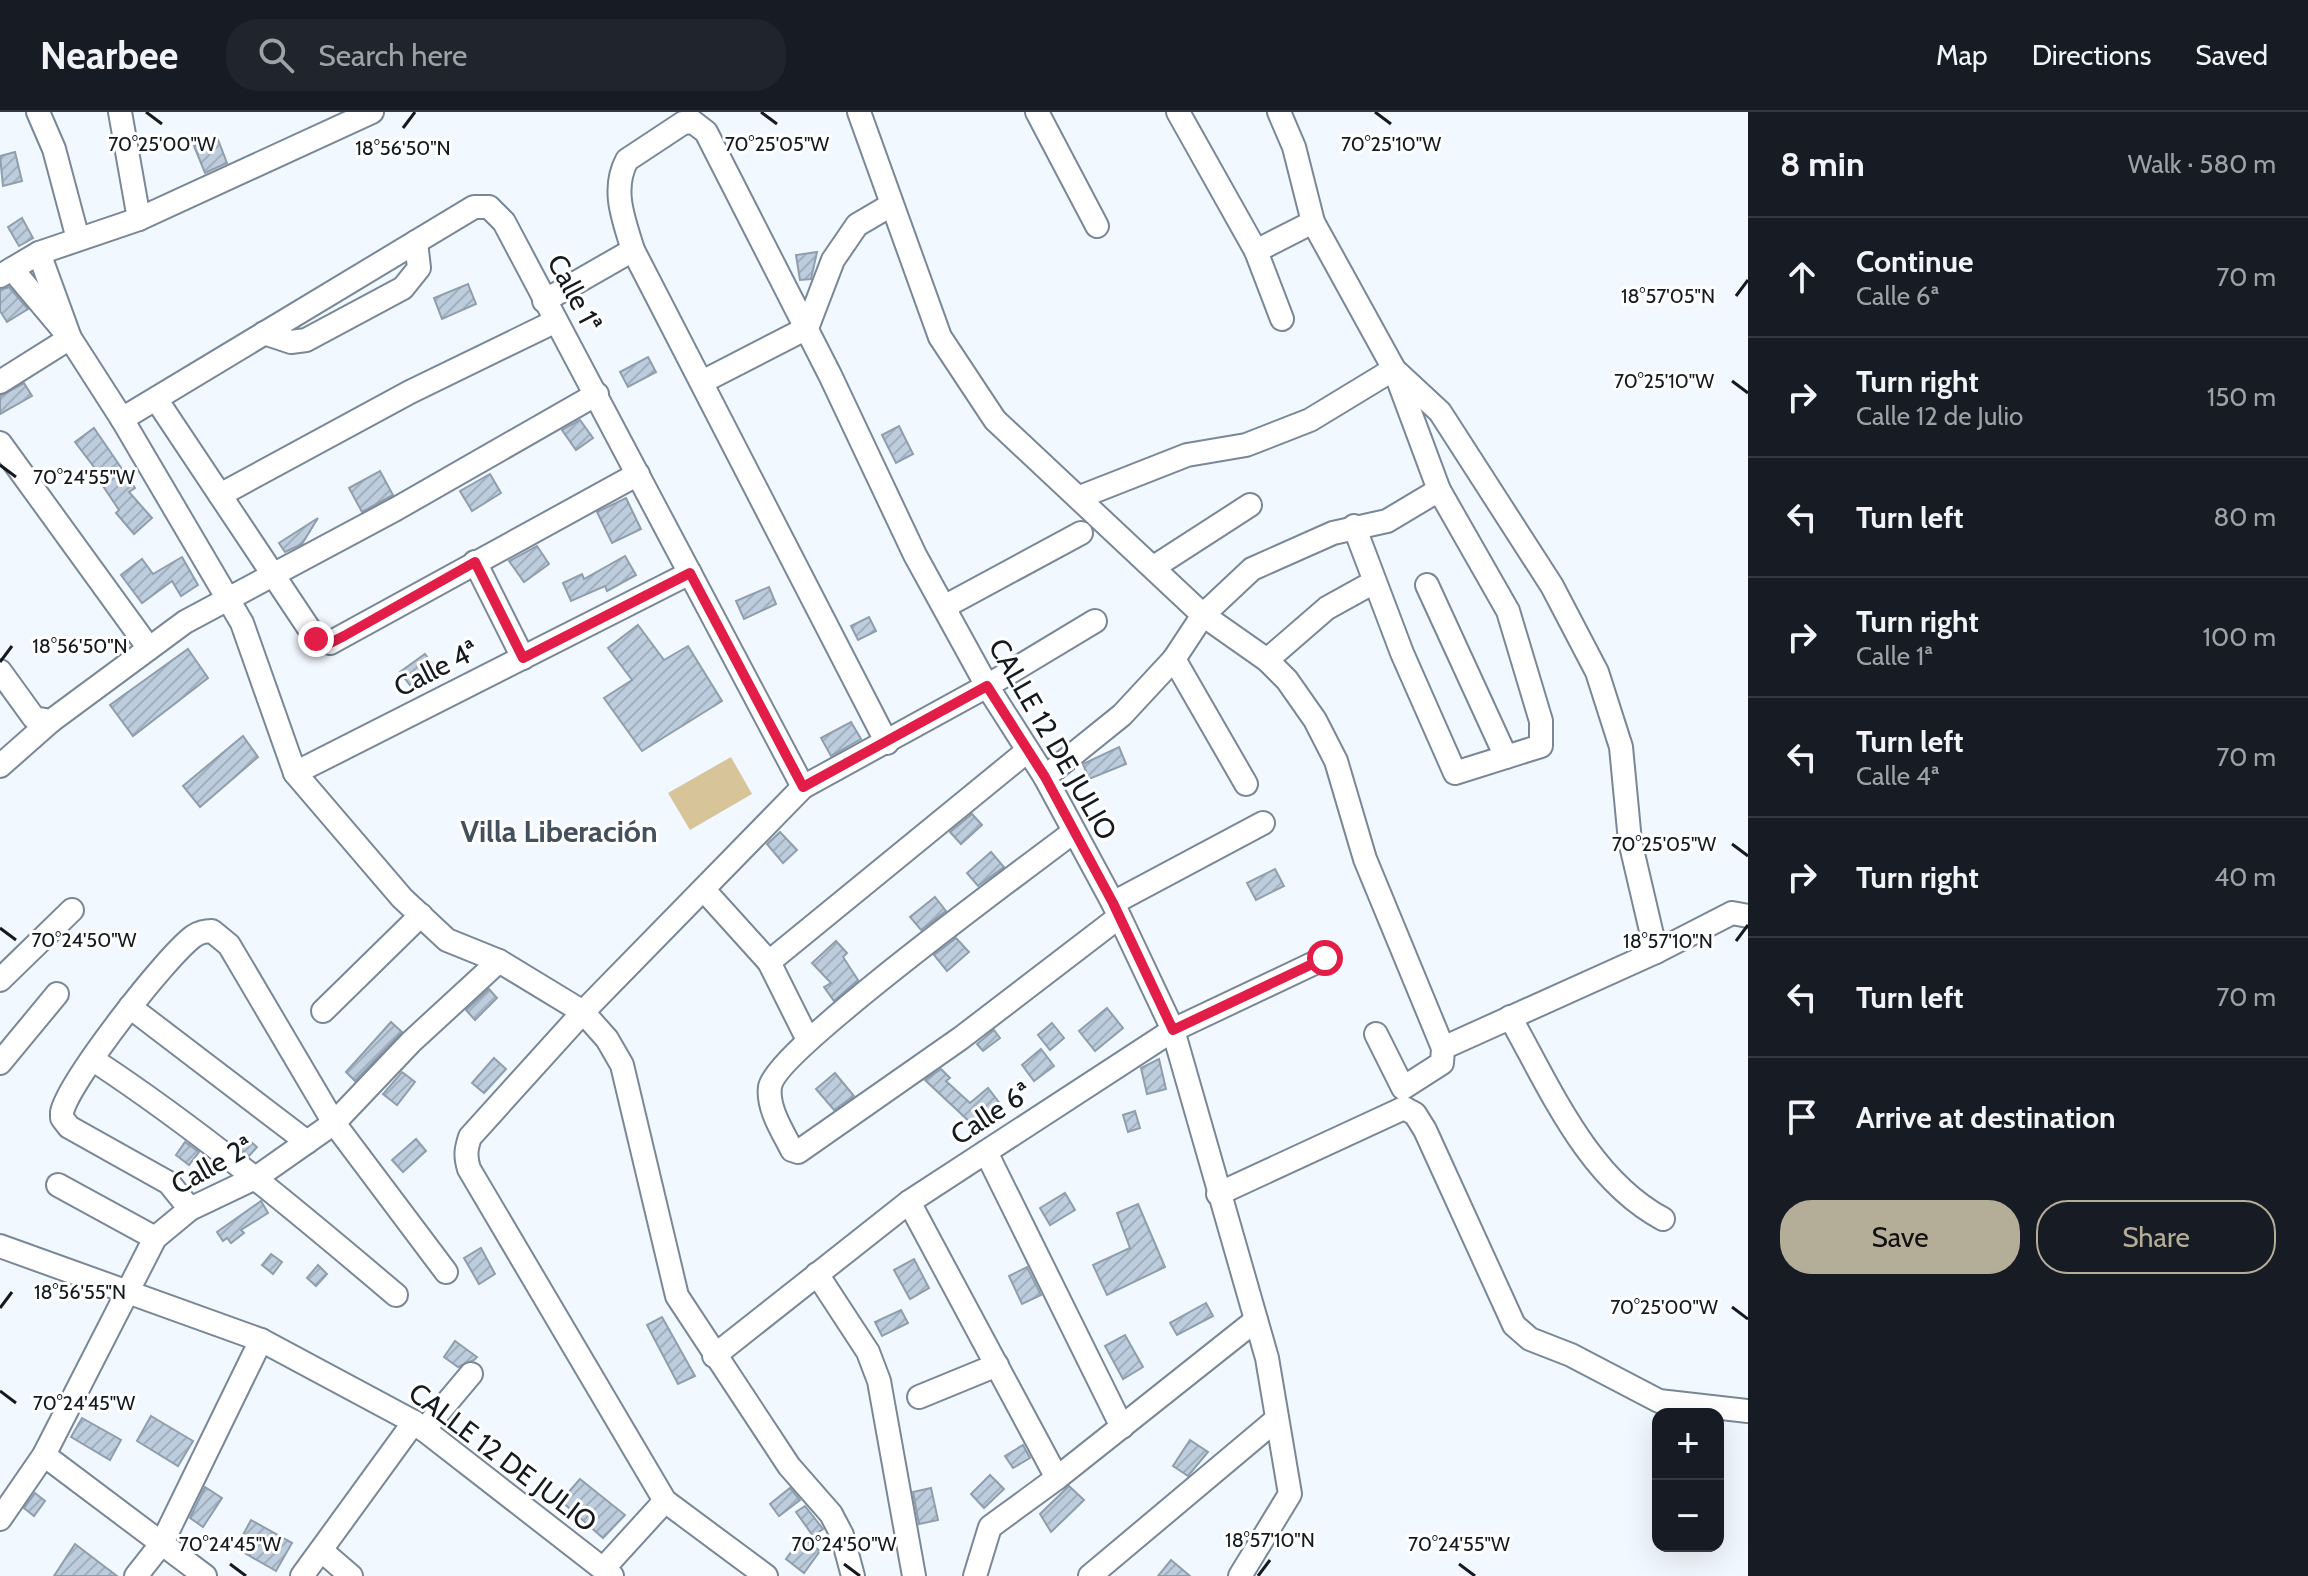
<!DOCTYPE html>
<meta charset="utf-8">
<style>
body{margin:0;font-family:Cabin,sans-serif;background:#20242c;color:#f1f3f6}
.controls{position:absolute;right:24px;bottom:24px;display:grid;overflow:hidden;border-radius:16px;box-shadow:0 8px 32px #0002}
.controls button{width:72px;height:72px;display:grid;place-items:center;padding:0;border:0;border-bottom:2px solid #363941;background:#171b24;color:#f1f3f6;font:40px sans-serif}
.stop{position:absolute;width:24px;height:24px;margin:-18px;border:6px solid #e11d48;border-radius:50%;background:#fff}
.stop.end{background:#e11d48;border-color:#fff;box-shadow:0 2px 8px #0008}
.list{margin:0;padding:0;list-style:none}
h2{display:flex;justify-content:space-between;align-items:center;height:104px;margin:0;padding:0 32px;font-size:34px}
h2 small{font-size:26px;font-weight:400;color:#9ea1a6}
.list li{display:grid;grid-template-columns:52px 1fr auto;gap:24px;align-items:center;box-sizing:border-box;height:120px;padding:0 32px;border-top:2px solid #363941}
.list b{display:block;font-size:30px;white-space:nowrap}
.list p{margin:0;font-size:26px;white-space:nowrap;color:#9ea1a6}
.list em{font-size:26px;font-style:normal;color:#9ea1a6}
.actions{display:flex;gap:16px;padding:24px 32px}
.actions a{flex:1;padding:18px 0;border:2px solid #b4ad98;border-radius:32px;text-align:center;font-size:28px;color:#b4ad98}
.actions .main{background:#b4ad98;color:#111}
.icon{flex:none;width:44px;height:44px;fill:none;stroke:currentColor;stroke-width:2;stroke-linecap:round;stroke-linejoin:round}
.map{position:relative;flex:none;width:1748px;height:1464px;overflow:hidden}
header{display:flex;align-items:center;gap:48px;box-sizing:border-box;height:112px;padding:0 40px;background:#171b24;border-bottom:2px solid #363941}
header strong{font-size:38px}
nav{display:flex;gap:44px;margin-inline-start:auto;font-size:28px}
.search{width:560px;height:72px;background:#20242c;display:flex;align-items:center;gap:20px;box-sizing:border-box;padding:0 28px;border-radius:32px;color:#9ea1a6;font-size:30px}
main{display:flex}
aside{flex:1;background:#171b24}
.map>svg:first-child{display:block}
</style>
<header>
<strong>Nearbee</strong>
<div class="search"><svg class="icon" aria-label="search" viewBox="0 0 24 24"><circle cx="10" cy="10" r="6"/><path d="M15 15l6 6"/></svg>Search here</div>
<nav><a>Map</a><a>Directions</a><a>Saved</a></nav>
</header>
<main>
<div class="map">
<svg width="1748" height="1464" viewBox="0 0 1748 1464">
<defs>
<pattern id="building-hatch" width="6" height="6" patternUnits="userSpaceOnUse" patternTransform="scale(2)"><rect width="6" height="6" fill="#becddd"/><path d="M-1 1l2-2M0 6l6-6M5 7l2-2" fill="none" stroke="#a2afbd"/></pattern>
</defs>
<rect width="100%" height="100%" fill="#f2f8ff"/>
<path fill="#d7c499" d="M731 645 752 682 690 718 668 681Z"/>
<g fill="url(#building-hatch)" stroke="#8f9ead" stroke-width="2">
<path d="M217 25 227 51 205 61 194 34Z"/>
<path d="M15 40 22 69 3 74 0 44Z"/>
<path d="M22 106 33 126 19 134 8 115Z"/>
<path d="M817 140 811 167 800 168 796 143Z"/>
<path d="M468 172 476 192 442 207 434 186Z"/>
<path d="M9 175 28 197 7 210 0 199V178Z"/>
<path d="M648 245 656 260 628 275 620 260Z"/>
<path d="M24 271 32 284 0 302V284Z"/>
<path d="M580 308 593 326 576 338 562 318Z"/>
<path d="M899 314 913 342 896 351 882 323Z"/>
<path d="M94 316 135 376 129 380 152 406 134 422 116 401 119 398 97 365 100 363 75 330Z"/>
<path d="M380 359 393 383 362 400 349 376Z"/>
<path d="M490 362 501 381 472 399 460 379Z"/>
<path d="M626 386 641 417 612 431 597 400Z"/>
<path d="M318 406 302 432 285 440 279 431Z"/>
<path d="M537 434 549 452 524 470 509 449Z"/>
<path d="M625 444 636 463 607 479 605 474 571 489 563 471 582 462 584 467Z"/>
<path d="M182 445 198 473 181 484 172 469 142 491 121 463 142 447 153 462Z"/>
<path d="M769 475 776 492 744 507 736 489Z"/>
<path d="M869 505 876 519 858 528 851 514Z"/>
<path d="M638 513 664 548 688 534 722 589 642 639 604 586 632 568 608 536Z"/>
<path d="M188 537 208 566 133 624 110 593Z"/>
<path d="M425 542 438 559 413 577 400 560Z"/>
<path d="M851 610 861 627 831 644 821 626Z"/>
<path d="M243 624 258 645 200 695 183 674Z"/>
<path d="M1119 635 1126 652 1089 667 1083 652Z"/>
<path d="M972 702 982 713 961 732 950 720Z"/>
<path d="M780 720 797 738 783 751 767 732Z"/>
<path d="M991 740 1004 755 978 774 967 761Z"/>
<path d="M1275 757 1284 774 1256 788 1247 771Z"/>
<path d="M935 785 946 799 921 818 910 805Z"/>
<path d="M956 826 969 840 947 859 934 843Z"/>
<path d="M836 829 847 841 843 845 858 868 834 889 824 875 831 871 812 851Z"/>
<path d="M489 877 497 886 475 908 466 898Z"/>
<path d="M1107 896 1123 916 1095 939 1079 919Z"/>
<path d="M391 910 402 920 355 969 346 960Z"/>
<path d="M1052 911 1064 926 1050 938 1038 923Z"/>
<path d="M994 918 1000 926 983 939 977 932Z"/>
<path d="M1041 937 1054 954 1034 969 1022 953Z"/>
<path d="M494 946 506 957 484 981 472 971Z"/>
<path d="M1159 947 1166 977 1147 982 1141 956Z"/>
<path d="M941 957 950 966 946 969 970 991 988 976 1001 993 987 1004 983 1000 972 1012 925 968Z"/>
<path d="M402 960 415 970 397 993 383 982Z"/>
<path d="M835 961 854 984 834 998 816 977Z"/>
<path d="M1135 999 1140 1016 1128 1020 1123 1003Z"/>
<path d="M244 1024 257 1035 249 1044 235 1033Z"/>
<path d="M416 1027 426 1039 403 1060 392 1048Z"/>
<path d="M185 1030 199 1040 189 1053 176 1043Z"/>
<path d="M1065 1081 1075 1098 1050 1113 1040 1096Z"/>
<path d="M261 1089 268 1101 241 1118 244 1121 231 1131 227 1126 223 1129 217 1120Z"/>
<path d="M1138 1092 1165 1155 1107 1183 1093 1153 1130 1136 1117 1101Z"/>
<path d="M481 1136 495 1162 479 1172 464 1146Z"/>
<path d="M271 1142 282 1150 273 1162 262 1153Z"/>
<path d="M914 1147 929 1176 910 1187 894 1158Z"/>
<path d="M318 1153 327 1162 316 1174 307 1166Z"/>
<path d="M1027 1155 1041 1183 1022 1192 1009 1164Z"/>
<path d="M1206 1191 1213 1204 1177 1223 1170 1211Z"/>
<path d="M901 1198 908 1211 882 1224 875 1210Z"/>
<path d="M662 1205 695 1264 678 1272 647 1213Z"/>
<path d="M1125 1223 1143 1255 1123 1267 1105 1234Z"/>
<path d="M455 1229 477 1245 474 1248 458 1255 444 1245Z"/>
<path d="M151 1304 193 1329 178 1354 137 1329Z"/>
<path d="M82 1306 121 1328 110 1348 71 1325Z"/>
<path d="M1190 1328 1208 1340 1188 1364 1173 1354Z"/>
<path d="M1023 1333 1030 1346 1013 1356 1005 1344Z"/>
<path d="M990 1363 1004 1377 984 1396 971 1382Z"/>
<path d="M580 1367 625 1403 603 1426 561 1389Z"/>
<path d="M1069 1374 1084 1388 1051 1420 1040 1402Z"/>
<path d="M205 1375 222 1386 203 1415 190 1406Z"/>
<path d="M790 1376 800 1388 779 1404 770 1392Z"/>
<path d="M931 1376 938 1408 919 1412 913 1380Z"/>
<path d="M35 1381 45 1389 34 1404 24 1396Z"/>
<path d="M805 1394 823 1417 813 1424 796 1400Z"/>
<path d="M251 1408 292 1431 276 1459 236 1436Z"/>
<path d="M802 1425 820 1439 804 1461 786 1447Z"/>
<path d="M75 1432 117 1464H54Z"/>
<path d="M1171 1448 1190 1464H1158Z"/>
</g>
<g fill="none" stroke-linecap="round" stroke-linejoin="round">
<defs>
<g id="minor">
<path d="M38 0 54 37 78 127"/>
<path d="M120 0 139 107"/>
<path d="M859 0 940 225 995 308 1203 503 1267 548 1287 568 1315 608 1336 649 1365 747 1443 936 1442 951 1403 976 1376 922"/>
<path d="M1037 0 1097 114"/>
<path d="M1178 0 1256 139 1282 207"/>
<path d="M1279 0 1294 35 1313 110 1394 257 1439 378 1508 499 1541 609V634L1455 661 1402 541 1354 414"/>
<path d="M1256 139 1313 110"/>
<path d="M39 141 70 226 122 307 242 511 295 661 402 786 447 828 499 849 583 900 607 927 622 953 677 1184 789 1354 831 1402 842 1423 853 1464"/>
<path d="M0 164 39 141 139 107 372 0"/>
<path d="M544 189 633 138"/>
<path d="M264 221 291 230 306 228 403 176 419 156 416 130"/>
<path d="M1398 261 1440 300 1552 474 1597 560 1621 635 1630 729 1656 840"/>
<path d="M0 270 70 226 12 157"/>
<path d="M702 270 807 216 833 148 857 113 891 93"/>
<path d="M156 287 316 527 330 531 638 362"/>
<path d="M122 307 474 95H489L504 110 803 675"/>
<path d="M0 331 148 535"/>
<path d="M220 383 410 280 556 209"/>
<path d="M1080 385 1187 343 1246 333 1310 308 1394 257"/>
<path d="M475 450 523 546"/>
<path d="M1154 455 1250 393"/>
<path d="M1427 473 1506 645"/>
<path d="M944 495 1081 421"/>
<path d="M1174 547 1246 672"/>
<path d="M1267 548 1327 496 1374 470"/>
<path d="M0 559 34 606 51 609 185 510 396 397 597 282"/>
<path d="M887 631 633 138C624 108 611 78 627 48L683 11 693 10 706 20 830 263 915 443 987 574 1045 665 1113 791 1173 918 1267 1246 1290 1382 1240 1464"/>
<path d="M0 654 51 609"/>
<path d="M295 661 690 461"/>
<path d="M1045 665 1122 603 1174 547 1203 503 1252 457 1333 421 1387 409 1439 378"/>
<path d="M1072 721C1029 754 775 939 770 975 767 996 783 1020 792 1038L798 1040 961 926 1119 805"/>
<path d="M704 778 769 850 808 928"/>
<path d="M1113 791 1263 711"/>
<path d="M769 850 1026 640"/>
<path d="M0 868 72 798"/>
<path d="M130 895 307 1030"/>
<path d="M323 899 421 803"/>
<path d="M1510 905C1550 976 1588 1067 1663 1107"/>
<path d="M1443 936 1656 840 1732 801 1748 804"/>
<path d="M92 947C200 1018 298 1100 396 1183"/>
<path d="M0 951 57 882"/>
<path d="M1404 996 1415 1002 1425 1018 1514 1213 1530 1227 1571 1243 1659 1289 1748 1299"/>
<path d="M986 1040 1122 1315"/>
<path d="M58 1073 155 1126"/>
<path d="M1218 1082 1404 996"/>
<path d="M909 1090 1057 1366"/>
<path d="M190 1097 169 1071 69 1015 62 1006V1000C69 969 167 843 194 824 200 820 205 819 212 819L229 833 334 1011 446 1160"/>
<path d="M0 1134 261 1228 414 1310 612 1464"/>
<path d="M817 1162 868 1240 879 1269 914 1464"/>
<path d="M714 1244 909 1090 1173 918 1325 846"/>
<path d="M919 1285 997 1253"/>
<path d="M424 1318 471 1262"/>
<path d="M44 1343 205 1464"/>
<path d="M0 1407 44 1343 155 1126 190 1097 257 1065 334 1011 411 930 499 849"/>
<path d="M322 1439 351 1464"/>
<path d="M603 1457 665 1389"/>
<path d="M136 1464 162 1431 261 1228"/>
<path d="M302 1464 414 1310"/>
<path d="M766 1464 665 1389 469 1057C465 1044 466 1037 470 1025L583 900 803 675 987 574 1095 509"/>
<path d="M975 1464 990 1415 1057 1366 1256 1208"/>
<path d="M1090 1464 1277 1307"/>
</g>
</defs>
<use href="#minor" stroke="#798796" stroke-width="26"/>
<use href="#minor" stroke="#fff" stroke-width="22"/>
</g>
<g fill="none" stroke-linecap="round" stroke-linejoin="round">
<path stroke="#e11d48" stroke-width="10" d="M316 527 330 531 344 524 475 450 523 546 690 461 803 675 987 574 1045 665 1113 791 1173 918 1325 846"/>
</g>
<path fill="none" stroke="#141a1f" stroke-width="3" d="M146 0 162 12M761 0 777 12M1375 0 1391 12M403 16 415 0M1736 184 1748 168M1732 269 1748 281M0 353 16 365M0 550 12 534M1732 732 1748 744M0 816 16 828M1736 829 1748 813M1732 1195 1748 1207M0 1196 12 1180M0 1279 16 1291M230 1452 246 1464M844 1452 860 1464M1459 1452 1475 1464M1258 1464 1270 1448"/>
<g text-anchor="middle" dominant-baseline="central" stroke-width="6" stroke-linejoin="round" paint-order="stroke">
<g font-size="28" fill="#141a1f" stroke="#fff">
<text transform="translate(575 181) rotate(62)">Calle 1ª</text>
<text transform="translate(436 556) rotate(-27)">Calle 4ª</text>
<text transform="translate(1053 627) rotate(60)">CALLE 12 DE JULIO</text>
<text transform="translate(991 1001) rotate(-33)">Calle 6ª</text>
<text transform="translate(212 1053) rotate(-29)">Calle 2ª</text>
<text transform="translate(503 1345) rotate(37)">CALLE 12 DE JULIO</text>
</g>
<g font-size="30" font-weight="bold" fill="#43505d" stroke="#fff">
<text x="559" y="719">Villa Liberación</text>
</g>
</g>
<g font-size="20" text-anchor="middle" fill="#141a1f" stroke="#fff" stroke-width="6" stroke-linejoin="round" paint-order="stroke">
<text x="162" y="39">70°25'00"W</text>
<text x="777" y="39">70°25'05"W</text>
<text x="1391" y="39">70°25'10"W</text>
<text x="403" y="43">18°56'50"N</text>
<text x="1668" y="191">18°57'05"N</text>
<text x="1664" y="276">70°25'10"W</text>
<text x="84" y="372">70°24'55"W</text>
<text x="80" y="541">18°56'50"N</text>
<text x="1664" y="739">70°25'05"W</text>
<text x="84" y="835">70°24'50"W</text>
<text x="1668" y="836">18°57'10"N</text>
<text x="80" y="1187">18°56'55"N</text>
<text x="1664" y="1202">70°25'00"W</text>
<text x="84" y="1298">70°24'45"W</text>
<text x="1270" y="1435">18°57'10"N</text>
<text x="230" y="1439">70°24'45"W</text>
<text x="844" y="1439">70°24'50"W</text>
<text x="1459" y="1439">70°24'55"W</text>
</g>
</svg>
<div class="controls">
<button>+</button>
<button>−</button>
</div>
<div class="stop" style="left:1325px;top:846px"></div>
<div class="stop end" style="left:316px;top:527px"></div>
</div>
<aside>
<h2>8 min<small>Walk · 580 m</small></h2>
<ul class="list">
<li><svg class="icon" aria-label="ahead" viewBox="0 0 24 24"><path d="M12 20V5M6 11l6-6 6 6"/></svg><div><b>Continue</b><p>Calle 6ª</p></div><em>70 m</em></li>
<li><svg class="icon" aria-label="right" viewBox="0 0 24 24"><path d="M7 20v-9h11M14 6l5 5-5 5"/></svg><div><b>Turn right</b><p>Calle 12 de Julio</p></div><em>150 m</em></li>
<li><svg class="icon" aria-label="left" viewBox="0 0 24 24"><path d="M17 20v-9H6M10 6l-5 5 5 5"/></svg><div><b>Turn left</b></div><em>80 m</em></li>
<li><svg class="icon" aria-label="right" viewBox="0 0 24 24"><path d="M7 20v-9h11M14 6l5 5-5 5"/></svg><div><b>Turn right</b><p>Calle 1ª</p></div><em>100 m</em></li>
<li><svg class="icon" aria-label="left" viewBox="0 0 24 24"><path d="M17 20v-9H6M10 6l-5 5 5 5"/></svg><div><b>Turn left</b><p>Calle 4ª</p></div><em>70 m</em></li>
<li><svg class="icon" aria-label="right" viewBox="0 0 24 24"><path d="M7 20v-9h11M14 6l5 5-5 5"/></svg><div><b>Turn right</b></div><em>40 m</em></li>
<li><svg class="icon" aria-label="left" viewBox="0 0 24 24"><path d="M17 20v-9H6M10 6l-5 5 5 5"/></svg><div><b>Turn left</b></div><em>70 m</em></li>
<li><svg class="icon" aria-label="arrive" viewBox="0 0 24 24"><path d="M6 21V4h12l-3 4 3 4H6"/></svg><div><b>Arrive at destination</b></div></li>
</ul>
<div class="actions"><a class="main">Save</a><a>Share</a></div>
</aside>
</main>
